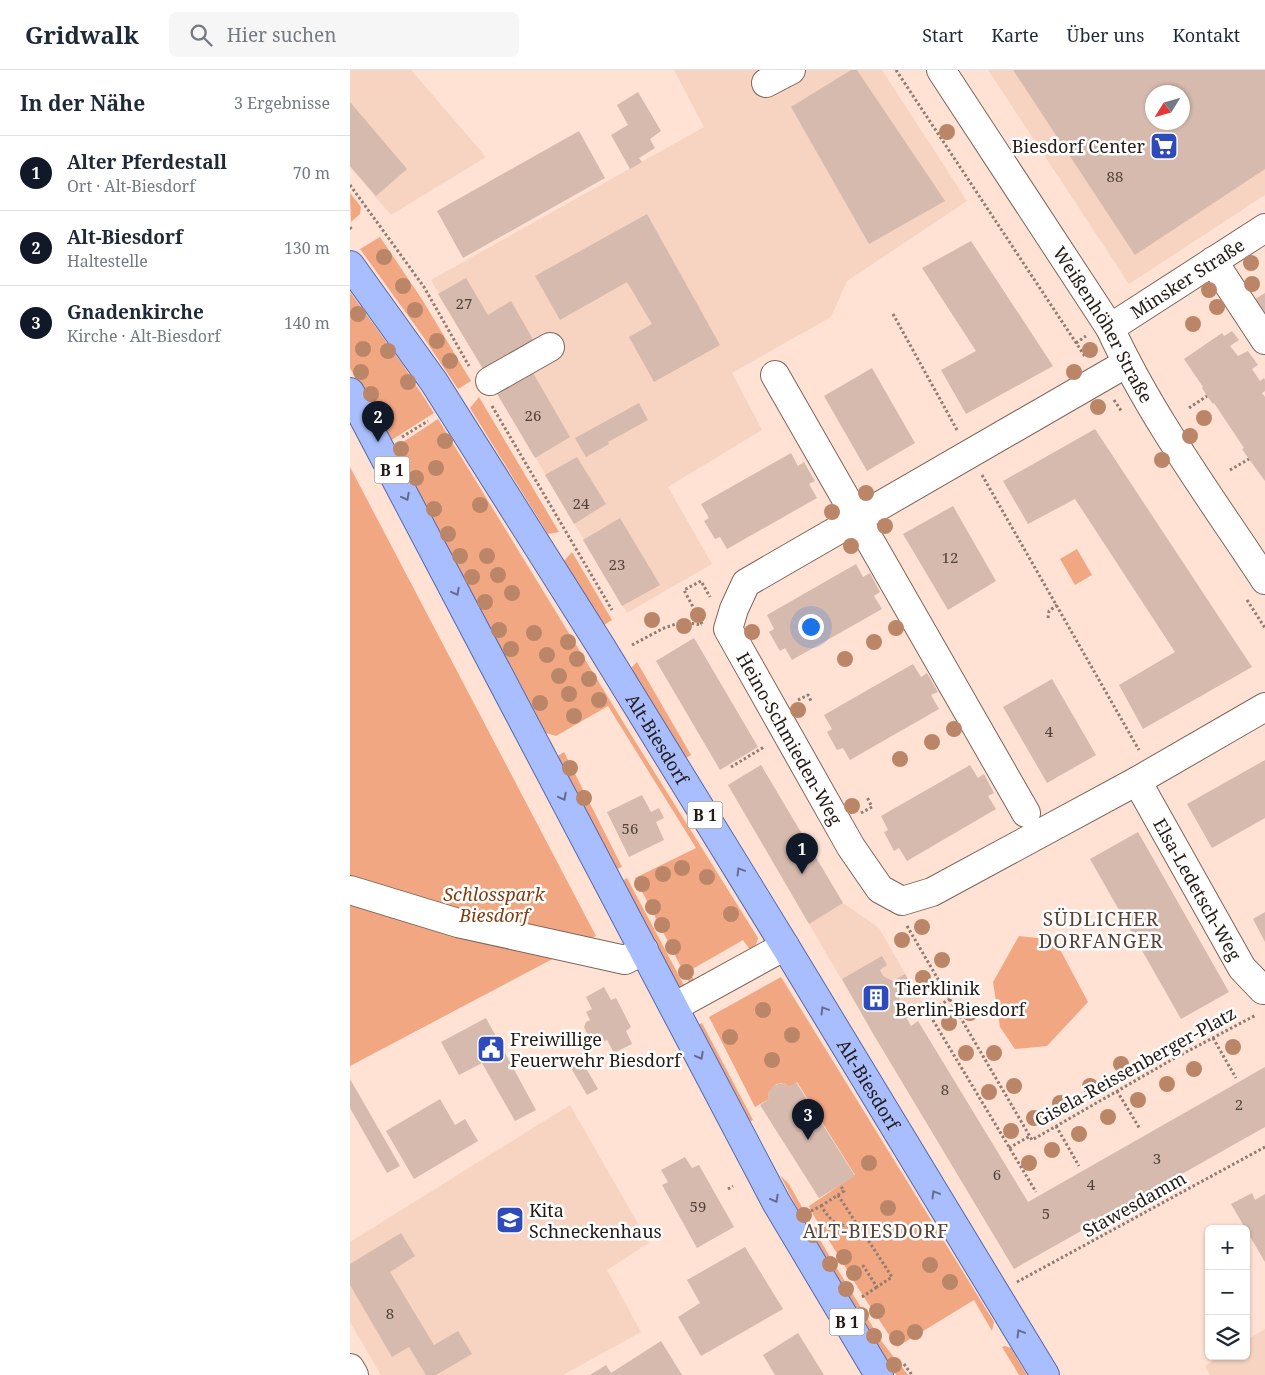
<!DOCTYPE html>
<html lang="de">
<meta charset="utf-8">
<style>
body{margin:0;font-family:"Noto Serif",serif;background:#f6f6f7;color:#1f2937}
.controls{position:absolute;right:15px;bottom:15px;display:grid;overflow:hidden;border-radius:8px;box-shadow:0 1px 4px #0004}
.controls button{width:45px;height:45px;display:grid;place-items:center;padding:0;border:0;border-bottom:1px solid #e0e1e3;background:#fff;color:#1f2937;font:25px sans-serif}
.compass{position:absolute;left:795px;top:15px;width:45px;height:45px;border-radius:50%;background:#fff;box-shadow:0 1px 4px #0004;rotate:233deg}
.you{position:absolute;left:460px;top:556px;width:18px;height:18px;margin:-12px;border:4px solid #fff;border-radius:50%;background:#1a73e8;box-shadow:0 0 0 8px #1a73e833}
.badge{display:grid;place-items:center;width:32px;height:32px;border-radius:50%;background:#111827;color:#fff;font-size:16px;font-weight:700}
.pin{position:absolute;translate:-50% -41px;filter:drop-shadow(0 1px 2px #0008)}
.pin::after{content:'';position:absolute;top:26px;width:18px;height:15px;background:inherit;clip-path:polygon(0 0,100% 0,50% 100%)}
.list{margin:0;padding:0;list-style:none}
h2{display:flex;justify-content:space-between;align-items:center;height:65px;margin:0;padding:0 20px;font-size:21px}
h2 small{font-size:16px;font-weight:400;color:#747a83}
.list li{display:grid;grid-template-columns:32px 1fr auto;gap:15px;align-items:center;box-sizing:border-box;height:75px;padding:0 20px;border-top:1px solid #e0e1e3}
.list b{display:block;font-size:19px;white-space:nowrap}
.list p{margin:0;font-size:16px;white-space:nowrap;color:#747a83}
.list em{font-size:16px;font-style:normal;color:#747a83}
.icon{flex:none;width:28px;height:28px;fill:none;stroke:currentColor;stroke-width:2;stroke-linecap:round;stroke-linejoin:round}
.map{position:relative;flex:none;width:915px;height:1305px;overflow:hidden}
header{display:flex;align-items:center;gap:30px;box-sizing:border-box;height:70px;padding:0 25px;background:#fff;border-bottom:1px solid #e0e1e3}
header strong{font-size:24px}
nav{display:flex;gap:28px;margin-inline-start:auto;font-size:18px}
.search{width:350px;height:45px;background:#f6f6f7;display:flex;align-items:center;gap:12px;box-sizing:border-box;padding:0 18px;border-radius:8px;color:#747a83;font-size:19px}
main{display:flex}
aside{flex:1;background:#fff}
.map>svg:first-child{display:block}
</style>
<header>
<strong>Gridwalk</strong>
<div class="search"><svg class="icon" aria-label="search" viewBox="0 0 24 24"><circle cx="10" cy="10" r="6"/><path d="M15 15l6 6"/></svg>Hier suchen</div>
<nav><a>Start</a><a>Karte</a><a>Über uns</a><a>Kontakt</a></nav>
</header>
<main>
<aside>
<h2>In der Nähe<small>3 Ergebnisse</small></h2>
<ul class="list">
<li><span class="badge">1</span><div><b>Alter Pferdestall</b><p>Ort · Alt-Biesdorf</p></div><em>70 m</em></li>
<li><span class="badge">2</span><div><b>Alt-Biesdorf</b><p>Haltestelle</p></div><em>130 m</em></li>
<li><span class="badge">3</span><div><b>Gnadenkirche</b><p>Kirche · Alt-Biesdorf</p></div><em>140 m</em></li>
</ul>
</aside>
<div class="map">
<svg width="915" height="1305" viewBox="0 0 915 1305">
<rect width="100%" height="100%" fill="#ffe2d4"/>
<g fill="#f7d3c2" fill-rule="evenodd">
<path d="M0 0H61L136 87 41 145 0 97Z"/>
<path d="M324 0H532L617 131 497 211 481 247 382 303 412 360 318 417 362 494 277 543 81 210 354 57Z"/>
<path d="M638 0H915V125L779 214ZM802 22H832V52H802Z"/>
<path d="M411 695 493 833 529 858 575 938 525 967 378 715Z"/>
<path d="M220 1035 299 1173 257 1200 291 1262 213 1305H31L0 1252V1172Z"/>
<path d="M915 1259V1305H860L855 1296 870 1286H896V1270Z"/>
</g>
<g fill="#f2a783">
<path d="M0 123 11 137 10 144 1 152Z"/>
<path d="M30 167 73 231 121 311 108 319 72 265 10 179Z"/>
<path d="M0 222 53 295 84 343 40 371 0 298Z"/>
<path d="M129 327 209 462 198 464 120 338Z"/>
<path d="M88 349 275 655 408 868 403 884 393 870 339 901 347 916 342 918 285 808 346 778 258 636 206 666 193 662 44 378Z"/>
<path d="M0 397 246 866 0 996Z"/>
<path d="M727 479 742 505 725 515 710 489Z"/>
<path d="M222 482 262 550 254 555 214 491Z"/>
<path d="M287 592 341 685 336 688 280 599Z"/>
<path d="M214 682 272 797 265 800 206 687Z"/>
<path d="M277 808 336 919H329L326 915 272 811Z"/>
<path d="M669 866 705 870 738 932 697 976 665 979 650 957 643 912Z"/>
<path d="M431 907 644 1252 642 1261 624 1230 547 1277 510 1221 464 1146 459 1136 505 1105 447 1012 439 1017 434 1013 426 1014 418 1023 419 1029 405 1037 359 947Z"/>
<path d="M352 953 403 1050 398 1053 346 956Z"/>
<path d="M430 1105 439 1114 477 1182 532 1272 558 1305H546C504 1241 465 1174 430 1105Z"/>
<path d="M655 1276 661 1278 677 1305H669L652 1277Z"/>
</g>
<g fill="#d6baad" fill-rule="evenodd">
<path d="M501 0H507L595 131 519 174 441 37Z"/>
<path d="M663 0H915V99L785 185ZM802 22H832V52H802Z"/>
<path d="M288 22 311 61 300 69 305 78 289 88 292 92 280 99 261 65 278 55 267 35Z"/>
<path d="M0 32 57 99 26 126 0 96Z"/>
<path d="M229 61 255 108 113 188 87 141Z"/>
<path d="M297 144 370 275 304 312 279 267 302 254 277 212 210 250 185 206Z"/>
<path d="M621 171 703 296 616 344 591 300 626 281 572 198Z"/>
<path d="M116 208 138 245 161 231 184 271 133 299 88 224Z"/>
<path d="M915 223V243L905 229Z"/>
<path d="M882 261 889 270 880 276 888 286 898 281 908 295 902 299 910 311 914 308 915 310V321L912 323 915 327V411L899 389 892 379 894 378 864 333 863 334 857 326 852 318 853 317 834 289 872 263 874 266Z"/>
<path d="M522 298 565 373 517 401 474 326Z"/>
<path d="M182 301 220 367 185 388 146 322Z"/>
<path d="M289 333 298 350 258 372 259 374 236 387 225 368Z"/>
<path d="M745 359 902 597 793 659 769 615 825 582 725 429 678 454 653 411Z"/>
<path d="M441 383 448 396 454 392 465 411 459 414 467 428 377 479 370 467 365 469 354 451 359 448 351 434Z"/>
<path d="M227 387 256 434 224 454 195 405Z"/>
<path d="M603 436 646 511 598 540 553 464Z"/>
<path d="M270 448 310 515 272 536 233 470Z"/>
<path d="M506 494 513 507 520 503 530 522 524 526 532 539 442 590 435 578 430 581 419 562 424 559 417 545Z"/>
<path d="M344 568 408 677 370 700 306 591Z"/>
<path d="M563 594 571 607 577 603 588 622 581 625 589 639 500 690 493 678 487 680 477 662 482 659 474 645Z"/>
<path d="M702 609 746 685 697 713 653 637Z"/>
<path d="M915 690V748L862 778 837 734Z"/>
<path d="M411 695 493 833 459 854 378 715Z"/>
<path d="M620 695 628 708 634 704 644 723 638 726 646 739 557 791 549 778 544 781 534 762 538 760 531 746Z"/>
<path d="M292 725 301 742 309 738 314 748 306 752 314 770 279 787 257 742Z"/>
<path d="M788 762 879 922 831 949 740 789Z"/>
<path d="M915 842V872L903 849Z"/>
<path d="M532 886 537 895 530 900 533 906 543 911 555 904 562 916 550 923 549 934 561 956 568 951 678 1132 915 997V1057L664 1199 525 967 492 909Z"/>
<path d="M254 917 261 930 266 928 281 957 276 961 282 974 264 983 257 970 252 972 248 965 244 967 238 966 234 957 236 952 240 950 236 942 242 939 236 927Z"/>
<path d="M136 948 186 1040 165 1051 132 993 109 1005 91 972Z"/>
<path d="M229 986 248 1019 237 1025 218 993Z"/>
<path d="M0 1009 50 1096 37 1103 0 1038Z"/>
<path d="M446 1012 505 1106 469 1128 410 1035 419 1029 418 1023 424 1015 434 1013 439 1017Z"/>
<path d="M90 1029 105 1055 115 1049 128 1071 64 1109 36 1061Z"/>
<path d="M335 1087 342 1098 349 1095 384 1157 347 1178 312 1115 318 1112 311 1100Z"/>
<path d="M902 1123 905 1130 915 1124V1192L881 1134Z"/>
<path d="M51 1163 65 1186 40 1202 84 1275 108 1261 122 1284 86 1305H76L59 1277 42 1287 0 1215V1194Z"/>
<path d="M395 1177 433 1239 351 1286 328 1247 350 1233 337 1210Z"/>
<path d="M448 1263 474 1305H425L413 1285Z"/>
<path d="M311 1271 332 1305H240L256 1295 261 1303Z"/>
</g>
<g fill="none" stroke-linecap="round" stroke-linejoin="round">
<defs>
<g id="minor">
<path id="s1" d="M591 0 760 258C801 347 861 428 915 510"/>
<path d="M416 13 441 0"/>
<path d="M863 191 915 270"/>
<path id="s2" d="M760 258 915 158"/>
<path id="s3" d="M777 293 396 513 384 539 378 559 501 777 530 819 552 831 582 822 787 711 915 637"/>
<path d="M425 305 676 743"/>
<path d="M140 311 200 277"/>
<path id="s4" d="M787 711 892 898 913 920H915"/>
<path d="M0 820 108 853 275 890 294 880"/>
<path d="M324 937 435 876"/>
<path d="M0 1298 4 1305"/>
</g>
<g id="major">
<path id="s5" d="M0 195 84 312 250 575 435 876 695 1305"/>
<path d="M0 322 426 1132 529 1305"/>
</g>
</defs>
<use href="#minor" stroke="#7e6559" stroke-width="30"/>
<use href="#major" stroke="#5569ac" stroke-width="30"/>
<g stroke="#8f7c72" stroke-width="3" stroke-dasharray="2.5 2.5" stroke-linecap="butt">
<path d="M546 0 736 288"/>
<path d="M0 115 74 217 119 296"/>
<path d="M0 157 2 160"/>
<path d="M543 244 607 360"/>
<path d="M726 273 736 266"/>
<path d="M764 330 772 342"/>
<path d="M142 336 262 540"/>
<path d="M839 338 857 326"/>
<path d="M52 367 78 351"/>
<path d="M880 400 899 389"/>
<path d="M632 405 789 680"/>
<path d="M897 530 915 558"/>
<path d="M698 548 699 541 707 535"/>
<path d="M352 554 334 520 351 511 360 527"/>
<path d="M282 575 314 558 332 552 352 555"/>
<path d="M448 630 458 625 461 631"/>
<path d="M381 697 414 677"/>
<path d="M511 743 522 737 517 727"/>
<path d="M557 856 682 1070 823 989 906 945"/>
<path d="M600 929 578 942 686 1122"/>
<path d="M863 968 886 1008"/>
<path d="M767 1021 790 1059"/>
<path d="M706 1056 729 1096"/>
<path d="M659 1078 680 1066"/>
<path d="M378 1119 383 1116"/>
<path d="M488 1125 508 1156"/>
<path d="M471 1136 494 1121 490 1115"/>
<path d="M461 1141 471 1136C484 1155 486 1156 509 1156L542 1207 527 1217 512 1194"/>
<path d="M667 1212 915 1077"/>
<path d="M512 1227 527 1217"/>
<path d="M554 1294 562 1305"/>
</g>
<use href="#minor" stroke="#fff" stroke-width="28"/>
<use href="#major" stroke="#a9befe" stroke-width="28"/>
</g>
<g fill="#bb8668">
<circle cx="597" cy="62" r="8"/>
<circle cx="34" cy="187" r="8"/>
<circle cx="901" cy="193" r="8"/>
<circle cx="902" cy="214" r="8"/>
<circle cx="53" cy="216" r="8"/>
<circle cx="859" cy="220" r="8"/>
<circle cx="867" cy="237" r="8"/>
<circle cx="65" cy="240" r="8"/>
<circle cx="8" cy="244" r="8"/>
<circle cx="843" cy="254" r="8"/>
<circle cx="87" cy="271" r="8"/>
<circle cx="13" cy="279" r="8"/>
<circle cx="740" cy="280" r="8"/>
<circle cx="38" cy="281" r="8"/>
<circle cx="100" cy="291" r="8"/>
<circle cx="11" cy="302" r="8"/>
<circle cx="724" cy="302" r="8"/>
<circle cx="58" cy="312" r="8"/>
<circle cx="21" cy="324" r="8"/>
<circle cx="748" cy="337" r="8"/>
<circle cx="854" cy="348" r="8"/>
<circle cx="840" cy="366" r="8"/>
<circle cx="95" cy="371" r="8"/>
<circle cx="51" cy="379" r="8"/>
<circle cx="812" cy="390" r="8"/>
<circle cx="86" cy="398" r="8"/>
<circle cx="66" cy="408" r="8"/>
<circle cx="516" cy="423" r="8"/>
<circle cx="130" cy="435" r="8"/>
<circle cx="84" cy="439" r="8"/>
<circle cx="482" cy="442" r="8"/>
<circle cx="535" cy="456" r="8"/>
<circle cx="98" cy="464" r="8"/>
<circle cx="501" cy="476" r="8"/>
<circle cx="110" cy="486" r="8"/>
<circle cx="137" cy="486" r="8"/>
<circle cx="148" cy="505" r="8"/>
<circle cx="122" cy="507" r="8"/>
<circle cx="162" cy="523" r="8"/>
<circle cx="135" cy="532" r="8"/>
<circle cx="348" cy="545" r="8"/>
<circle cx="302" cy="550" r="8"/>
<circle cx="334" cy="556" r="8"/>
<circle cx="546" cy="558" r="8"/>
<circle cx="149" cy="560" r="8"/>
<circle cx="402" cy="562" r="8"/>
<circle cx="184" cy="563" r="8"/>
<circle cx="218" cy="572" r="8"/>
<circle cx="524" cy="572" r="8"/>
<circle cx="161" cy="579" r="8"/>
<circle cx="197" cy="585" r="8"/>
<circle cx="227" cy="589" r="8"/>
<circle cx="495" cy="589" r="8"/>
<circle cx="209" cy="606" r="8"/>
<circle cx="239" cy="609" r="8"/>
<circle cx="219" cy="624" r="8"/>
<circle cx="249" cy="630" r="8"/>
<circle cx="190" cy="633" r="8"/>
<circle cx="448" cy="640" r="8"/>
<circle cx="224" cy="646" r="8"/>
<circle cx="604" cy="659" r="8"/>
<circle cx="582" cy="672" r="8"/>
<circle cx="550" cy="689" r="8"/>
<circle cx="220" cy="698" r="8"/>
<circle cx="234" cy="728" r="8"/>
<circle cx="502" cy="736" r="8"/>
<circle cx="332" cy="798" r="8"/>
<circle cx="313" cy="804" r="8"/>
<circle cx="357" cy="807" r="8"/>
<circle cx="292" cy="814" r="8"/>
<circle cx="303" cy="837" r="8"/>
<circle cx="381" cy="844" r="8"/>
<circle cx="312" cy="855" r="8"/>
<circle cx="572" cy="857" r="8"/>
<circle cx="552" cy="870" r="8"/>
<circle cx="323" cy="877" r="8"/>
<circle cx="592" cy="890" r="8"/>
<circle cx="336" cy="902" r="8"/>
<circle cx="573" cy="908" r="8"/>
<circle cx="413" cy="940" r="8"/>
<circle cx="620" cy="943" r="8"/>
<circle cx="599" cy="953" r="8"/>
<circle cx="442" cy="965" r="8"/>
<circle cx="380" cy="967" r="8"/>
<circle cx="883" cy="977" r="8"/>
<circle cx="616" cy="983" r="8"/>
<circle cx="644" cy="983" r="8"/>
<circle cx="422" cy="990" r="8"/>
<circle cx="771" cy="994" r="8"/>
<circle cx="844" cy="999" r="8"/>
<circle cx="817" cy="1014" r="8"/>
<circle cx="664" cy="1016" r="8"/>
<circle cx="740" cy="1016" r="8"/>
<circle cx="639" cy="1022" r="8"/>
<circle cx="788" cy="1030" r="8"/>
<circle cx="710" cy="1033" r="8"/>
<circle cx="758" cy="1047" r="8"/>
<circle cx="684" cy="1048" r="8"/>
<circle cx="661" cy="1061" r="8"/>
<circle cx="729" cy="1064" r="8"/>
<circle cx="702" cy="1080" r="8"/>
<circle cx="519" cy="1093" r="8"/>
<circle cx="679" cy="1093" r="8"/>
<circle cx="538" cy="1138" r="8"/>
<circle cx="454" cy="1145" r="8"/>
<circle cx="463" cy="1165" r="8"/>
<circle cx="494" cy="1187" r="8"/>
<circle cx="480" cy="1194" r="8"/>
<circle cx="580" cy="1195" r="8"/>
<circle cx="504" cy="1203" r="8"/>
<circle cx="600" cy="1212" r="8"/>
<circle cx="496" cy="1219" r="8"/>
<circle cx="527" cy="1241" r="8"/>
<circle cx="511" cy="1245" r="8"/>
<circle cx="565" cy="1262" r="8"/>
<circle cx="524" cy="1266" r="8"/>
<circle cx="547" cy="1268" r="8"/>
<circle cx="544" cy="1295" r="8"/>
</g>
<defs><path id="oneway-chevron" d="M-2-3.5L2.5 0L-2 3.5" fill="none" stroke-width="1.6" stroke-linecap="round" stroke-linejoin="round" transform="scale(1.25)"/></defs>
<g stroke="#676c8a">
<use href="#oneway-chevron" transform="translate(56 427) rotate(62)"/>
<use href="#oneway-chevron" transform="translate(106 522) rotate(62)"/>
<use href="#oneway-chevron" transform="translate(213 727) rotate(62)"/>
<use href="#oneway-chevron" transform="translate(390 801) rotate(-121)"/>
<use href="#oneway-chevron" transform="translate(474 940) rotate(-121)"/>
<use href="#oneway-chevron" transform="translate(350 986) rotate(62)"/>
<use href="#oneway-chevron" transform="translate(585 1124) rotate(-121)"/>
<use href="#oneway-chevron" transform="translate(425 1129) rotate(61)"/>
<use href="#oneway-chevron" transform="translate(670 1263) rotate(-121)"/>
</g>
<defs>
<symbol id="supermarket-square" viewBox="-11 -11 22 22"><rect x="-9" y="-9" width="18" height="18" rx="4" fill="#2e4abb" stroke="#fff"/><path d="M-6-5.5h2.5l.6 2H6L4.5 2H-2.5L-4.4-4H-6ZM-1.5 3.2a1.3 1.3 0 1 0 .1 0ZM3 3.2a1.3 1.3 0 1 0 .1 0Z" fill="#fff"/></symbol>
<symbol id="building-square" viewBox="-11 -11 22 22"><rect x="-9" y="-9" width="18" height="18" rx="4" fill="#2e4abb" stroke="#fff"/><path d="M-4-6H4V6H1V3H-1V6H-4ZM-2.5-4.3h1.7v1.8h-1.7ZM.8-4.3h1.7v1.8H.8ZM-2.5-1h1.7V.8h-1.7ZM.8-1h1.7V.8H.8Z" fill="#fff"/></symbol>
<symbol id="civic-square" viewBox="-11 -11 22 22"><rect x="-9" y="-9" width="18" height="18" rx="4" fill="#2e4abb" stroke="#fff"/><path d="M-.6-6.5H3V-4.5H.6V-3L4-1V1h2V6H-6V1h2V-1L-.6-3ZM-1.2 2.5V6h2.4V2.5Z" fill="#fff"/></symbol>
<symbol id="school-square" viewBox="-11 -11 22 22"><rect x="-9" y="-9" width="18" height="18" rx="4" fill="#2e4abb" stroke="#fff"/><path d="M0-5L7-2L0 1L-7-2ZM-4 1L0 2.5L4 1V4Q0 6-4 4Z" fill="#fff"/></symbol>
</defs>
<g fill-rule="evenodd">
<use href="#supermarket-square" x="798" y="60" width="32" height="32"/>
<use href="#building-square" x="510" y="912" width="32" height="32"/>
<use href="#civic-square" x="125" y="963" width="32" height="32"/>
<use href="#school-square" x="144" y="1134" width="32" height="32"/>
</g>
<g text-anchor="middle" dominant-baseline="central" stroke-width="5" stroke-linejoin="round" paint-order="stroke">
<g font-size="15" fill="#51433c">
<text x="765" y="106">88</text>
<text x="114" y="233">27</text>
<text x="183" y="345">26</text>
<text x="231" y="433">24</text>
<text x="600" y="487">12</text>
<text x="267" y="494">23</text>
<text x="699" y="661">4</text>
<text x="280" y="758">56</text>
<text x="595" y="1019">8</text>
<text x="889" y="1034">2</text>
<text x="807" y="1088">3</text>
<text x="647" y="1104">6</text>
<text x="741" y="1114">4</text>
<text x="348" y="1136">59</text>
<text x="696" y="1143">5</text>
<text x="40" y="1243">8</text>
</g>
<g fill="#fff" stroke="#665f5c" stroke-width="1">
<rect x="24.5" y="386.5" width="35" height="27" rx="4"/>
<rect x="337.5" y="731.5" width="35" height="27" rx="4"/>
<rect x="479.5" y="1238.5" width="35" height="27" rx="4"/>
</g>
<g font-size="16" font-weight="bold" fill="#251b16">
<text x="42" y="400">B 1</text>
<text x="355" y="745">B 1</text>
<text x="497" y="1252">B 1</text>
</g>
<g font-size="18" fill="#251b16" stroke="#fff" text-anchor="start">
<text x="795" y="76" text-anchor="end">Biesdorf Center</text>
<text x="545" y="918">Tierklinik<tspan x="545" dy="21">Berlin-Biesdorf</tspan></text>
<text x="160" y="969">Freiwillige<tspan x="160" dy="21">Feuerwehr Biesdorf</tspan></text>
<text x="179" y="1140">Kita<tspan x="179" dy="21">Schneckenhaus</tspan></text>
</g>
<g font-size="18" fill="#251b16" stroke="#fff">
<text stroke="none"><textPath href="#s2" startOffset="92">Minsker Straße</textPath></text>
<text stroke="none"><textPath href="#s1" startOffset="302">Weißenhöher Straße</textPath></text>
<text stroke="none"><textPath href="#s5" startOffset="565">Alt-Biesdorf</textPath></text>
<text stroke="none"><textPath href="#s3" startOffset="615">Heino-Schmieden-Weg</textPath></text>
<text stroke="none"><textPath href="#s4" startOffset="124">Elsa-Ledetsch-Weg</textPath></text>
<text transform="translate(785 996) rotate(-29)">Gisela-Reissenberger-Platz</text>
<text stroke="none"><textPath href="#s5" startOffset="970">Alt-Biesdorf</textPath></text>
<text transform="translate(784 1134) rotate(-29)">Stawesdamm</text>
</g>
<g font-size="18" font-style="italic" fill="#843b0f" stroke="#fff">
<text x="144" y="824">Schlosspark<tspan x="144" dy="21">Biesdorf</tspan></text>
</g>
<g font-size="19" letter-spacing="1" fill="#594237" stroke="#fff">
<text x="751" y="849">SÜDLICHER<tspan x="751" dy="22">DORFANGER</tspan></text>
<text x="526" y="1161">ALT-BIESDORF</text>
</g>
</g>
</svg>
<div class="controls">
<button>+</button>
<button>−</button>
<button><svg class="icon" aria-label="layers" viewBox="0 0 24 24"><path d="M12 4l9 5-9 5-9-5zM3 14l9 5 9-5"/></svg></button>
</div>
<svg class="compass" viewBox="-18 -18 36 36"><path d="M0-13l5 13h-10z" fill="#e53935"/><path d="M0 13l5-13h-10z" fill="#747a83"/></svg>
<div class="you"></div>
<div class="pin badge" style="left:452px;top:804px">1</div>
<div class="pin badge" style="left:28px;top:372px">2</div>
<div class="pin badge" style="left:458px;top:1070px">3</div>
</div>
</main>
